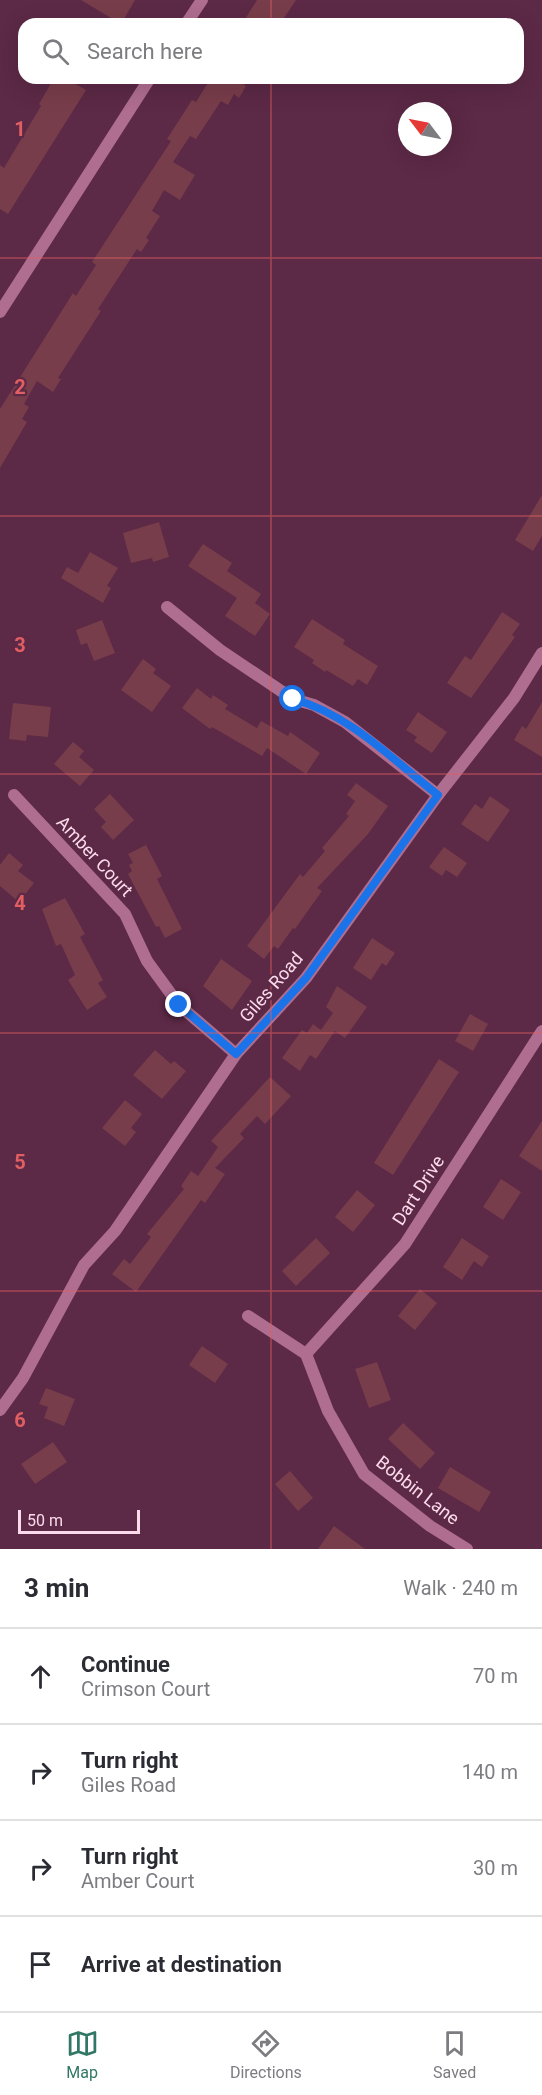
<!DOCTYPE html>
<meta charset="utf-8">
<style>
body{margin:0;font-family:Roboto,sans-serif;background:#f7f7f7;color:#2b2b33}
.compass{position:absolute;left:398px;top:102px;width:54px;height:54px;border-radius:50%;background:#fff;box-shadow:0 6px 24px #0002;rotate:302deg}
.scale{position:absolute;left:18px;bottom:15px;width:122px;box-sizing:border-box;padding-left:6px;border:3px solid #fbdbeb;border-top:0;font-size:16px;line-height:21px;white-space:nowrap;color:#fbdbeb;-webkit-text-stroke:4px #5c2946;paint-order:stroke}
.stop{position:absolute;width:18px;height:18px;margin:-14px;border:4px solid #1a73e8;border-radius:50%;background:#fff}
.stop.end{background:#1a73e8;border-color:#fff;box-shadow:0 2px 6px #0008}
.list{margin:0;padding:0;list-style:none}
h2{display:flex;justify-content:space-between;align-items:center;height:78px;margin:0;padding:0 24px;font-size:26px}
h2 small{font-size:20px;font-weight:400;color:#7c7c81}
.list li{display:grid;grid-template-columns:39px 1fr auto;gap:18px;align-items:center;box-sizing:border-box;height:96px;padding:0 24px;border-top:2px solid #e1e1e2}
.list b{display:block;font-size:22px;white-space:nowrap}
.list p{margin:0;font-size:20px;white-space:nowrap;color:#7c7c81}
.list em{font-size:20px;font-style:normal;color:#7c7c81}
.icon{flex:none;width:33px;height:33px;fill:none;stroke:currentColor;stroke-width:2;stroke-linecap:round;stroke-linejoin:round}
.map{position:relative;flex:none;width:542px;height:1549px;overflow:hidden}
.search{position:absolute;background:#fff;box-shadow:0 6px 24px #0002;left:18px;right:18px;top:18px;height:66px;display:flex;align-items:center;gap:15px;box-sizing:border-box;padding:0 21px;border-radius:18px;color:#7c7c81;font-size:22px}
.sheet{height:462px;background:#fff}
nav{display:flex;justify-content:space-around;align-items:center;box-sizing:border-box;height:84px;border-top:2px solid #e1e1e2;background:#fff;font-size:16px;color:#7c7c81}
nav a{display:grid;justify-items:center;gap:3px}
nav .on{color:#327766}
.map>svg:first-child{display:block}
</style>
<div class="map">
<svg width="542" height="1549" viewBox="0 0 542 1549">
<rect width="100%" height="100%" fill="#5c2946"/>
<g fill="#783d4a">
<path d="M81 0H135L121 24Z"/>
<path d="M257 0H296L280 24H242Z"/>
<path d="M54 78H65L86 90 8 214 0 209V165L4 168 41 106 39 104Z"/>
<path d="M211 78H243L240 82 246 86 239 98 234 94 228 105 221 101 196 139 190 136 173 162 195 175 180 200 164 190 152 211 160 216 146 238 149 240 141 252 137 249 98 309 101 311 58 378 61 379 53 392 37 381 24 404 29 407 22 419 27 422 0 468V409L73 293 76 296 96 265 92 262 171 141 167 139 192 100 196 102Z"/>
<path d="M542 495V536L533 551 515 540Z"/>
<path d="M159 522 169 557 153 562 152 558 131 563 123 533Z"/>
<path d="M203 544 232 563 227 571 261 594 255 603 270 614 255 636 225 616 237 598 188 566Z"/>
<path d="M90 552 118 568 107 586 111 588 103 603 61 578 67 567 78 573Z"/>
<path d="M502 612 520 624 512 635 515 637 471 698 447 683 465 656 471 660Z"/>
<path d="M312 619 345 640 343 644 378 666 367 685 358 679 353 686 326 670 325 672 312 663 314 660 294 647Z"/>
<path d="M102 620 115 653 94 661 87 643 81 645 76 630Z"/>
<path d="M143 659 156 669 153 673 171 686 152 712 121 690Z"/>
<path d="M197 688 211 699 213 695 228 705 225 709 257 728 261 721 288 736 290 732 320 753 306 774 267 748 262 756 212 727 210 729 182 708Z"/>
<path d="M542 702V757L514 740 522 726 526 729Z"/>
<path d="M13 703 51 707 48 737 27 735 26 741 9 739Z"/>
<path d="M418 712 447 732 432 753 414 741 417 737 406 730Z"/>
<path d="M73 742 84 751 79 757 94 770 80 786 54 764Z"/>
<path d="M356 783 388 806 368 834 317 888 322 891 295 929 293 928 278 949 274 946 264 959 247 946 300 874 303 877 325 851 322 848 349 816 346 814 355 801 347 795Z"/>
<path d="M110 794 134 820 113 840 101 827 106 822 94 809Z"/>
<path d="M490 796 510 810 488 842 461 824 475 804 482 809Z"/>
<path d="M146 845 162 876 157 879 182 929 165 938 159 926 156 927 128 874 132 871 129 865 133 863 128 854Z"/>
<path d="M444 847 467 863 457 877 446 870 442 876 429 867Z"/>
<path d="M9 853 23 865 18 871 34 883 19 902 0 886V865Z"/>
<path d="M65 898 85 934 80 937 103 980 98 983 107 997 87 1010 68 980 75 975 61 944 56 946 42 909Z"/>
<path d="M372 938 395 953 386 966 382 963 371 980 353 968Z"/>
<path d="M221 959 252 981 232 1010 203 986Z"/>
<path d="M337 986 367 1007 345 1038 335 1031 316 1059 310 1055 300 1071 282 1058 302 1030 307 1033 313 1024 321 1030 333 1013 326 1007Z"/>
<path d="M470 1014 488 1024 473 1051 455 1041Z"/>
<path d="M155 1050 171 1064 174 1061 186 1071 162 1099 133 1075Z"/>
<path d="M439 1059 459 1072 393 1175 374 1163Z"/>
<path d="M270 1077 291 1096 265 1124 257 1116 240 1134 244 1138 215 1168 225 1174 205 1203 201 1200 136 1292 112 1274 124 1259 130 1264 151 1237 147 1234 184 1189 181 1186 191 1171 198 1176 218 1147 211 1141Z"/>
<path d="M125 1100 142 1114 131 1128 136 1132 125 1146 102 1128Z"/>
<path d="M542 1121V1171L519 1156Z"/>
<path d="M501 1179 521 1192 503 1220 483 1207Z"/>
<path d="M357 1190 375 1205 353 1232 335 1217Z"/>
<path d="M316 1238 330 1253 296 1286 282 1271Z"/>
<path d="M462 1238 489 1256 482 1267 474 1261 462 1280 443 1267Z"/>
<path d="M420 1289 437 1303 415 1330 398 1316Z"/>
<path d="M202 1346 228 1364 215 1383 189 1365Z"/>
<path d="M377 1362 391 1400 369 1408 355 1369Z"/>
<path d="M46 1388 75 1399 64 1426 44 1418 48 1407 39 1404Z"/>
<path d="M403 1423 435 1453 420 1469 388 1439Z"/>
<path d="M53 1442 67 1462 35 1484 21 1464Z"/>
<path d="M450 1467 491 1492 479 1512 438 1488Z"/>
<path d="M290 1471 313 1498 298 1511 275 1484Z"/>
<path d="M334 1526 365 1549H318Z"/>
</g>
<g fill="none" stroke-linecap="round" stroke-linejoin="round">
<g stroke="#af6d90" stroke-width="12">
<path d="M186 24 202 0"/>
<path d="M0 312 150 78"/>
<path d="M167 607 220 650 293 699 314 705 345 722 438 795"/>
<path d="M14 795 125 914 147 961 179 1005 236 1054"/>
<path d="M248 1316 306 1354 328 1411 364 1474 430 1526 467 1549"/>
<path d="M306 1354 405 1244 542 1031"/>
<path d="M0 1410 23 1378 84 1265 115 1231 236 1054 306 978 438 795 514 698 542 653"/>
</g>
</g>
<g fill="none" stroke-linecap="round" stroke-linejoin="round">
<path stroke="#1a73e8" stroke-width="8" d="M179 1005 236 1054 306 978 438 795C393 760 349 714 293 699"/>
</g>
<path fill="none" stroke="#e15e62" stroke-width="1.5" stroke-opacity="0.55" d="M271 0V24M271 78V1549M0 258H542M0 516H542M0 774H542M0 1033H542M0 1291H542"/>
<g text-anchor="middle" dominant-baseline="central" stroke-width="4.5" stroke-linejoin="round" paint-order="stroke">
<g font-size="18" fill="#fbdbeb" stroke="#5c2946">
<text transform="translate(95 856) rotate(47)">Amber Court</text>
<text transform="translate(271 987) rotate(-49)">Giles Road</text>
<text transform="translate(418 1190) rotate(-57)">Dart Drive</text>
<text transform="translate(418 1490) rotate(38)">Bobbin Lane</text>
</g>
</g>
<g font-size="20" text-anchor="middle" font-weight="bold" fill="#e15e62" stroke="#5c2946" stroke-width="4.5" stroke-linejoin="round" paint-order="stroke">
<text x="20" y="136">1</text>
<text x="20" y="394">2</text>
<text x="20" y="652">3</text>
<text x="20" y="910">4</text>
<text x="20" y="1169">5</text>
<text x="20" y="1427">6</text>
</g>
</svg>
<svg class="compass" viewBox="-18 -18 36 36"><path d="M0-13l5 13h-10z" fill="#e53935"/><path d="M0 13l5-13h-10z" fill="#7c7c81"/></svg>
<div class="scale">50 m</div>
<div class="stop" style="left:293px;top:699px"></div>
<div class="stop end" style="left:179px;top:1005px"></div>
<div class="search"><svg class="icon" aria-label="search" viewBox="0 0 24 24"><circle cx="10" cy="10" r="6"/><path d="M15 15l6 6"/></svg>Search here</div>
</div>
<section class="sheet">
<h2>3 min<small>Walk · 240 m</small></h2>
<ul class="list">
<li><svg class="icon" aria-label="ahead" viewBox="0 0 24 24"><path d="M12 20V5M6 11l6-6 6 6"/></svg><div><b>Continue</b><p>Crimson Court</p></div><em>70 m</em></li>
<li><svg class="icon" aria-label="right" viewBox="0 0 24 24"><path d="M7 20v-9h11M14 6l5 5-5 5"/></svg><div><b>Turn right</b><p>Giles Road</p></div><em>140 m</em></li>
<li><svg class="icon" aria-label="right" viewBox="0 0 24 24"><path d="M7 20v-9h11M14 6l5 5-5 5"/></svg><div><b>Turn right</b><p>Amber Court</p></div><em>30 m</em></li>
<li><svg class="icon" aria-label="arrive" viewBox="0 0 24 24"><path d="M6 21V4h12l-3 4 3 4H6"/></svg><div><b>Arrive at destination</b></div></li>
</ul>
</section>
<nav>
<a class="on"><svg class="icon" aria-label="map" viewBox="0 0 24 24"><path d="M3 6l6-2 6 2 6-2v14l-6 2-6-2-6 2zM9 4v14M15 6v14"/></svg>Map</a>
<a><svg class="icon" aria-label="directions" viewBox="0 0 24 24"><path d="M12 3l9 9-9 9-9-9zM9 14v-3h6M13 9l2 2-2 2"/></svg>Directions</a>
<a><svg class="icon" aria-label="saved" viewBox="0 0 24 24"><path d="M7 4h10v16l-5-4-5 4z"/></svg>Saved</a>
</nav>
